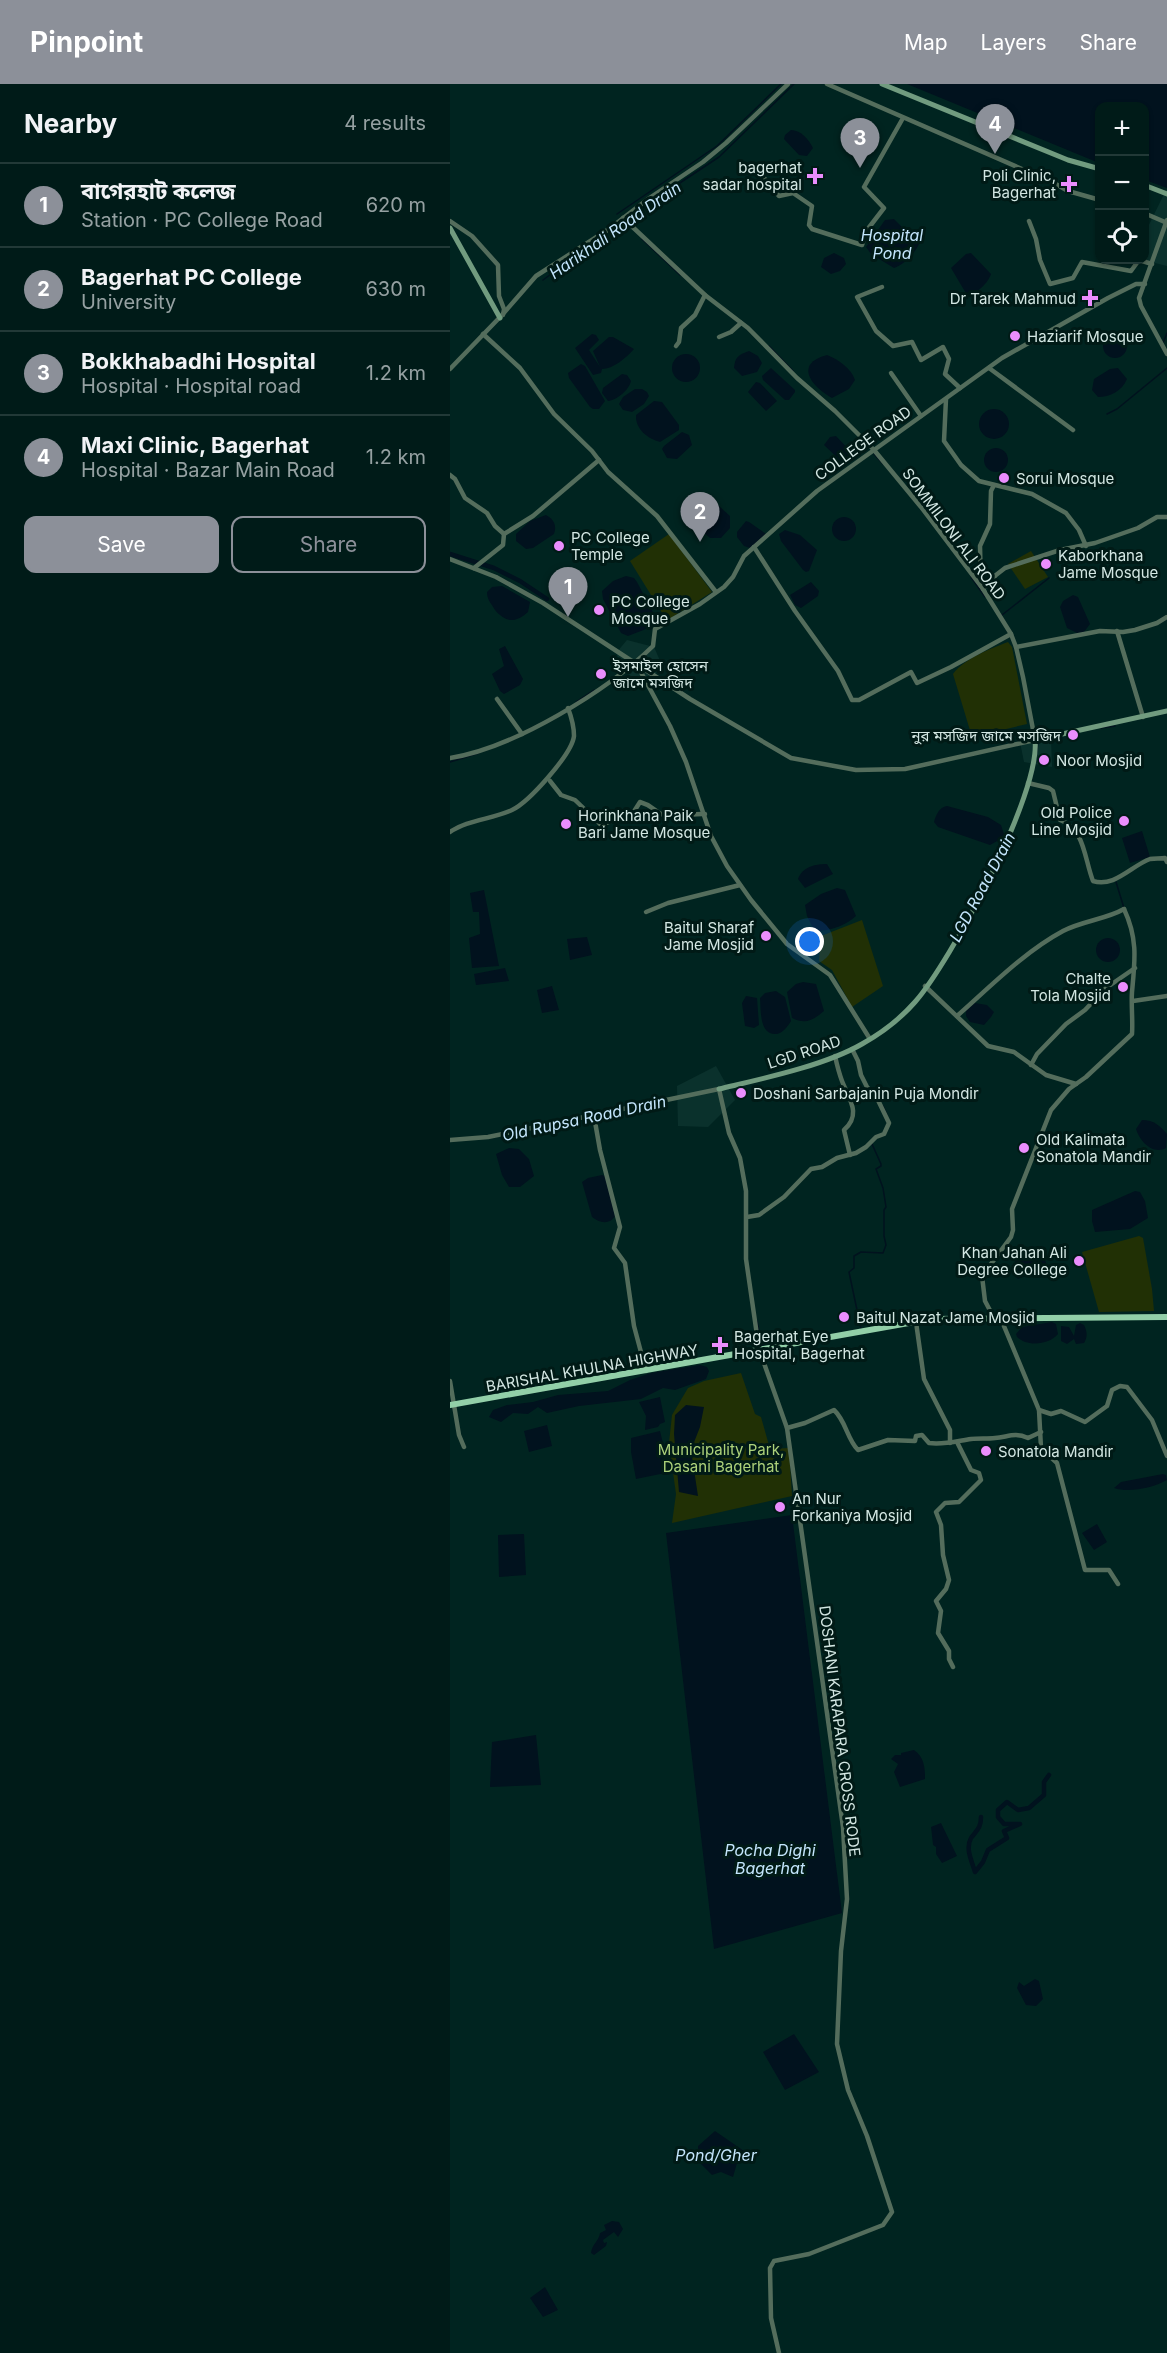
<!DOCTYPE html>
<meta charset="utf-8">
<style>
body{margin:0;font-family:Inter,"Noto Sans Bengali",sans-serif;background:#0e2825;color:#f1f3f6}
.controls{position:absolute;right:18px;top:18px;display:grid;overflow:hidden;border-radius:12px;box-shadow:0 2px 4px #0004}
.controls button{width:54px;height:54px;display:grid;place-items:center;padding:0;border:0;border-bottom:2px solid #223937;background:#001b18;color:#f1f3f6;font:30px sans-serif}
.you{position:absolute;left:360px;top:858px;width:21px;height:21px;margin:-15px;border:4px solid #fff;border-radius:50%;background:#1a73e8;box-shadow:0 0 0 9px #1a73e833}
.badge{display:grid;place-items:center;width:39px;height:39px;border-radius:50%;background:#8c9099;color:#fff;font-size:20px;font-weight:700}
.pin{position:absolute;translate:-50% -50px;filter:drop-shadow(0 2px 3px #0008)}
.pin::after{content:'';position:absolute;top:32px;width:21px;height:18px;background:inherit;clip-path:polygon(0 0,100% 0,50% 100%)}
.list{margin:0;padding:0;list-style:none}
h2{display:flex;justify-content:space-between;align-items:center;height:78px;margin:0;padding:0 24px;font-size:26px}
h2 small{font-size:20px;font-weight:400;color:#95a1a2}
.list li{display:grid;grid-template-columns:39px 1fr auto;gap:18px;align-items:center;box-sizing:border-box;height:84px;padding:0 24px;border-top:2px solid #223937}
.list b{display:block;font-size:22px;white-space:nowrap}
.list p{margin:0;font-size:20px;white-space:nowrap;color:#95a1a2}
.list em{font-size:20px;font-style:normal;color:#95a1a2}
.actions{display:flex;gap:12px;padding:18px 24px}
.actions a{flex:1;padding:14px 0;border:2px solid #8c9099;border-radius:12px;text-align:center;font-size:21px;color:#8c9099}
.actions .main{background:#8c9099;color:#fff}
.icon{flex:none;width:33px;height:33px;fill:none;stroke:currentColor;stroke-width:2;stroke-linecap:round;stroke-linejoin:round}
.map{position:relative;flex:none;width:717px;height:2269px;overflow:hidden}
header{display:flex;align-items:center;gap:36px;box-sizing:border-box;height:84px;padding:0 30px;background:#8c9099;color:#fff}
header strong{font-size:28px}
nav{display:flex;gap:33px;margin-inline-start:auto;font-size:21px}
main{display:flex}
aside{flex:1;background:#001b18}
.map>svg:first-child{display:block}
</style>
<header>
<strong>Pinpoint</strong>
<nav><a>Map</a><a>Layers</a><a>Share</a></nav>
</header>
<main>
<aside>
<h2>Nearby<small>4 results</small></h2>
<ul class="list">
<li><span class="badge">1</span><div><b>বাগেরহাট কলেজ</b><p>Station · PC College Road</p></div><em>620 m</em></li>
<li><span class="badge">2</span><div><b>Bagerhat PC College</b><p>University</p></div><em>630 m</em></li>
<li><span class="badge">3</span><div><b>Bokkhabadhi Hospital</b><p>Hospital · Hospital road</p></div><em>1.2 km</em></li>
<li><span class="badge">4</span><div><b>Maxi Clinic, Bagerhat</b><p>Hospital · Bazar Main Road</p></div><em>1.2 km</em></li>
</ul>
<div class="actions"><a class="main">Save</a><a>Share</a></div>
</aside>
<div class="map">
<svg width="717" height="2269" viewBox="0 0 717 2269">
<rect width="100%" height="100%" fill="#002420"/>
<g fill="#0a312c">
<path d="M716 106H717V182L693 176 695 149Z"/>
<path d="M177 556 204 563 211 579 203 595 188 598 169 582 167 568Z"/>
<path d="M590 643 601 655 602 683 574 678 569 653Z"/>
<path d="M266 982 285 1016 258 1043 228 1042 227 1002Z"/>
</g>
<g fill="#213005">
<path d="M219 450 262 508 219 535 214 532 180 477Z"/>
<path d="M581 467 598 493 575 505 558 480Z"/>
<path d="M558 558 562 563 577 640 522 653 503 590C515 574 540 565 558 558Z"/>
<path d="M412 836 433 902 402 923 382 886 369 877 371 852Z"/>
<path d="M689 1152 693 1154 702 1205 704 1227 649 1228 632 1168Z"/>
<path d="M291 1289 305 1330 311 1333 320 1365 339 1364 342 1412 222 1439 226 1410 219 1359 222 1331 238 1304 254 1297Z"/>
</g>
<g fill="#01121e">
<path d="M457 0H717V104L695 96 694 22H650L649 79Z"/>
<path d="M341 46C351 46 359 56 363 64L357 72 349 71 334 55 335 51Z"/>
<path d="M444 135 469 160C465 169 454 181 444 184L421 170 416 163 435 136Z"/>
<path d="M384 169 394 174 396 180 390 187 381 190 371 183 374 174Z"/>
<path d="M521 169 541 190C538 199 527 210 517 211L501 184 516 170Z"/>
<path d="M142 250 146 251 149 256 139 266 150 283 143 267 159 253H163L184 265C176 274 163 285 152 285L151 289 143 291 125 264Z"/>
<circle cx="665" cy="262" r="12"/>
<path d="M299 267 308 272 312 279 307 288 292 292 284 284C285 273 288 271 299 267Z"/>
<circle cx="236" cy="284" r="14"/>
<path d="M377 271C389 276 401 284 405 296L399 305 382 314C362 303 343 280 377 271Z"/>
<path d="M131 280 135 282 155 317 149 325H143L140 323 119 294 118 289Z"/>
<path d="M321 284 345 306V308L339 316H335L313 296 312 292Z"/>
<path d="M668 284 677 295C672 307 660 313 648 313L642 306 644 295 660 285Z"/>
<path d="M172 290 177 291 181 297C179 306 167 316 158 317L152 309 153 304Z"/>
<path d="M306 298 310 299 327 317 316 327 298 308Z"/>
<path d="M185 305H192L197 308 199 312 194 320 182 328 173 326 169 320 173 313Z"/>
<path d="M204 317 212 318 229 341V346L210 358C198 355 185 345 186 331Z"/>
<circle cx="544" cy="340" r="15"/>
<path d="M232 348 239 351 242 361 227 375 217 374 212 365 214 362Z"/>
<path d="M386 352 401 368 392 378 374 361 380 353Z"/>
<circle cx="546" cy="376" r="12"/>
<path d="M258 412 280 432V444L271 454H260C248 443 235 434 245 417Z"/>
<path d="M96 431C104 435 107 442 104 450L83 464 76 465 66 457V450L80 437Z"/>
<circle cx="394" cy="445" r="12"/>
<path d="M296 437 299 438 316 450 300 464 294 462 287 453V448Z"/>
<path d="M335 446 350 451 367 466 359 487 356 488 353 486 331 457 329 450Z"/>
<path d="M176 492 184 494 187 498 206 534 196 545 178 552 171 549 153 515 152 507 163 497Z"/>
<path d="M361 498 369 507 368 512 351 524 345 521 340 511Z"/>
<path d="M52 502 80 518 78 528C66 539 56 539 45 526 41 519 37 516 37 508L42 503Z"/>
<path d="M623 511 628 513 640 540 634 548 627 549 617 544 610 523 613 517Z"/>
<path d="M55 562 73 595 70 601 54 610 50 607 42 590 54 582 49 565Z"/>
<path d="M497 722 538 733 551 741 554 750 549 756 540 761 488 743 484 738C486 731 489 723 497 722Z"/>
<path d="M692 747 700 773 680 779 672 754Z"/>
<path d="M377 780 383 790 355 804 348 795C352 783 365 780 377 780Z"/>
<path d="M387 804 395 806 406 832C397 841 376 849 364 846L357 832 355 821 371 810Z"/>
<path d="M34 806 49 882 22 884 19 854 30 850 29 828H23L20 809Z"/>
<path d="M137 853 142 871 120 876 117 855Z"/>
<circle cx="658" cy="866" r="12"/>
<path d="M55 884 59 897 26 901 24 890Z"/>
<path d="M353 898 366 900 374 927C363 936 356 941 342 934L337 908 346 900Z"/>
<path d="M102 902 109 926 92 929 87 906Z"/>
<path d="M326 907 335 913 341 937C338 942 333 949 327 950 309 952 311 926 310 914L315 909Z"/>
<path d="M296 912 307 914 309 941 304 944 295 942 292 919Z"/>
<path d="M525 919 537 921 544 928 541 933 534 941 520 938 516 932V927Z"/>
<path d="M692 1036C704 1036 710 1042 717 1050L716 1064C703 1071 690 1058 686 1045Z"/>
<path d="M59 1064 69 1065 79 1075 84 1092 70 1103H59L52 1091 46 1070Z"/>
<path d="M152 1091 155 1092 165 1132C160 1141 149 1139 142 1133L132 1098 138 1094Z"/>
<path d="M685 1107 690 1108 695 1117 698 1134 680 1145 645 1148 642 1137V1126Z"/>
<path d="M574 1169H588L596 1178V1183C591 1191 577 1191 568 1195L562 1189C562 1180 566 1174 574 1169Z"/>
<path d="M602 1238 606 1240 608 1250C599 1261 577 1263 567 1253L566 1250 572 1243Z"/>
<path d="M630 1239 634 1241C637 1247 638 1253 634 1259L626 1260 624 1255 617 1260 611 1257V1242L619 1243 624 1252 626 1241Z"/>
<path d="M250 1281 257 1283 259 1287 256 1295 225 1306 213 1304 191 1315 129 1322 97 1329 88 1323 78 1330 63 1329 51 1338 39 1333 43 1326 57 1321 83 1318 108 1311 158 1307 180 1296 201 1289Z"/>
<path d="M210 1313 215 1338 210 1340 208 1343 195 1346 196 1332 189 1318Z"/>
<path d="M236 1321 254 1323 250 1343 241 1366 248 1412 229 1408 224 1350 225 1331Z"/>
<path d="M97 1341 102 1362 79 1368 74 1347Z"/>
<path d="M210 1347 220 1388 186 1395 181 1368V1354Z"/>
<path d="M713 1390 716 1391 717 1396C703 1404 679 1409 664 1404L671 1398Z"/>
<path d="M342 1431 392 1829 264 1865 216 1449Z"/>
<path d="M647 1440 657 1458 644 1466 632 1449Z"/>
<path d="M74 1450 76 1491 49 1493 48 1451Z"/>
<path d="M86 1651 91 1701 40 1703 42 1658Z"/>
<path d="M464 1666C474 1673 475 1683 475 1695L450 1703 444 1688 448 1680 441 1675 445 1671H451V1669Z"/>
<path d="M491 1739 507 1772 492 1779 486 1770V1763L483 1761 481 1743Z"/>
<path d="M585 1895 589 1897 593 1915 586 1922 576 1921 567 1904 569 1898 574 1902Z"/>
<path d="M344 1950 369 1988 335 2006 313 1968Z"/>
<path d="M265 2047 294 2067 289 2072 283 2093 271 2088 262 2091 248 2077V2062Z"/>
<path d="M162 2137 169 2138 173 2145 168 2153 164 2148 153 2156 154 2159 157 2158 156 2162 144 2171 141 2169C142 2160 149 2157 150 2149L156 2146 154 2141Z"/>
<path d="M95 2203 108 2226 93 2233 80 2214Z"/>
</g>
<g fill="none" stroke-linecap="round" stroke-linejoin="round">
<g stroke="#01121e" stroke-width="1.5">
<path d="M167 130 267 62 331 0"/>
<path d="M177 134 269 73 344 0"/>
<path d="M192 155 230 191"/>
<path d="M93 196 158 148"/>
<path d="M713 259 717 249"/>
<path d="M319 262 343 287"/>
<path d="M657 330 667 325 717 284"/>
<path d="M424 370 433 380"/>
<path d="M521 493 535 513"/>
<path d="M552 531 599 494"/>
<path d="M172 585 180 579"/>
<path d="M126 618 144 606"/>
<path d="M651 644 665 642"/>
<path d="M586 674 588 658"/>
<path d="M0 678 29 669"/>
<path d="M666 798 674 824"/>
<path d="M433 1022 437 1031"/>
<path d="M307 1237 312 1262"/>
<path d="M411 1245 399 1188 404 1184V1172L411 1168 433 1169 436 1161 434 1152V1126L436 1123 433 1104 426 1085 431 1082V1080L422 1060"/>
</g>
<g stroke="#01121e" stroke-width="4.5">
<path d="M0 470 44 484 70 497 97 515"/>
<path d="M531 1733C531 1744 527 1746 521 1754 515 1765 522 1777 525 1788L533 1778 538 1766 557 1754 554 1747 570 1740H554L548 1733V1726L557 1718 568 1726 579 1724 594 1711V1698L599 1691"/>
</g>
<g stroke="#546d5c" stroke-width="4.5">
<path d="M377 0 604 99 618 107 650 116"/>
<path d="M310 89 329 112 343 109 362 122 359 141 362 145 412 161 417 146 434 124 414 103 453 34"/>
<path d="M694 129 717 139"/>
<path d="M717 136 689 214 691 222 717 270"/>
<path d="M0 137 22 152 48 181 49 212 54 225 53 231"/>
<path d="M579 137 586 155 590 176 600 200 623 194 632 178 681 187 689 176 702 180"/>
<path d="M432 203 407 213 426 247 443 262 462 258 471 276 493 263 499 275 495 290 510 304"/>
<path d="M33 250 70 284 104 330 142 367 158 388 207 432 266 508"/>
<path d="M269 253 281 248 291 239"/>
<path d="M226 262 229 258 231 244 245 231 255 211"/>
<path d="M539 284 623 346"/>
<path d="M0 285 52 231 86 192 159 145 198 115 253 78 276 59 338 0"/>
<path d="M441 289 471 332"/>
<path d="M496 315 494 357 511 381 529 397 582 410 616 429 629 446 636 462"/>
<path d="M0 391 5 395 15 414 37 429 45 442 54 450"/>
<path d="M304 463 345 527 388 587 402 616H409L461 588 467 599 501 583 561 550"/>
<path d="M0 475 46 493 93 519 240 615 341 674 406 686 455 685 585 656 573 593 566 563 561 550 533 505 471 423 424 366 385 327 347 294 298 244 255 211 173 134"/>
<path d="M24 484 53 461 54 450 83 432 149 376"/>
<path d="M531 502 530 462 540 440 541 407 544 401"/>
<path d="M533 505 546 491 555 484 610 466 645 459 688 444 707 433H717"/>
<path d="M667 547 693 633"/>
<path d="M566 563 650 547 673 548 685 546 707 539 717 533"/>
<path d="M186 579 220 642 236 678 261 752 277 782 301 816 337 860 380 891 420 955"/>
<path d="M47 615 72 650"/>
<path d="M0 674C64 664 157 607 203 562L205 545 250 520 274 503 283 493 294 472 367 407 552 274 658 214 686 200H695"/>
<path d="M100 697 111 711 125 716 151 741 183 729 190 718C201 721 202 725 211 730 223 735 242 729 255 730"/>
<path d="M578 699 599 704 603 707 610 736C635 745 634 774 643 797 664 804 681 782 700 775 704 774 711 775 715 774L717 778"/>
<path d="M0 748C17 736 43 735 62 726 79 718 122 670 124 652 124 643 121 632 118 624"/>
<path d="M196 828 218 819 290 801"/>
<path d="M475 902 538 962 564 968 596 991 626 1000"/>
<path d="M683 917 717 912"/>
<path d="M507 932C540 903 574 868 613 847 632 837 657 835 674 825"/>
<path d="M385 972C387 981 389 989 392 997 399 1015 412 1030 394 1046L400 1071"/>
<path d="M581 981 587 970 616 940 635 926 656 904 685 884"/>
<path d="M144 1032 150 1066 170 1143 164 1164 175 1179 184 1242 196 1287"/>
<path d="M0 1056 38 1053 269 1005 279 1049 290 1074 296 1107V1175L309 1265 337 1344 393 1743 397 1815 391 1867 387 1960 398 2006 417 2052 442 2128 433 2141 359 2170 324 2177 320 2184 321 2234 329 2269"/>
<path d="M297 1133 309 1131 334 1113 361 1085 372 1083 387 1074 406 1069 416 1063 426 1053 434 1050 439 1039 426 1012 417 1003 411 991 408 977 402 965"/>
<path d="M544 1234 535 1217 532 1192 561 1153 563 1146 562 1125 601 1026 619 1005 636 993 682 950C683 937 681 921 682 908 685 876 688 855 674 825"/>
<path d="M551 1235 589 1326 601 1330 611 1327 635 1338 657 1322 662 1306 670 1302 677 1303 702 1336 717 1372"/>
<path d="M466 1238 474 1295 500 1346V1359"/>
<path d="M0 1297 9 1351 14 1363"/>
<path d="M589 1326 591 1364 607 1379 635 1486H659L668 1500"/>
<path d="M337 1344 355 1339 384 1326C396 1337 397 1355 408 1366L438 1356 465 1357 466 1352 472 1351 479 1359C494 1361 507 1357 521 1355 529 1354 537 1355 545 1354 558 1353 565 1348 578 1354L591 1348"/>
<path d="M503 1583 499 1575V1567L488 1549 491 1527 486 1517 496 1505 499 1496 493 1471 491 1441 486 1428 495 1419 509 1418 531 1396 529 1389 521 1386 507 1358"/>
</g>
<g stroke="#719b7f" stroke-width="5">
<path d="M432 0 618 76 650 85"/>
<path d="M694 101 717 110"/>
<path d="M0 144 50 234"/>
<path d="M269 1005C311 995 374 982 412 960 430 950 451 934 465 918 501 877 591 709 585 656L717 627"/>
</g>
<path stroke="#92cfa8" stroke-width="6" d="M0 1321 481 1235 717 1233"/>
</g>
<g fill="#ea8dfd" stroke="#001a16" stroke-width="2">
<path d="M362 83h6v6h6v6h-6v6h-6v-6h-6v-6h6z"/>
<path d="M616 91h6v6h6v6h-6v6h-6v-6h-6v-6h6z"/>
<path d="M637 205h6v6h6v6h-6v6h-6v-6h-6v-6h6z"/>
<circle cx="565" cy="252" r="6"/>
<circle cx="554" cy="394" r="6"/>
<circle cx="109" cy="462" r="6"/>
<circle cx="596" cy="480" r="6"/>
<circle cx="149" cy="526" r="6"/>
<circle cx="151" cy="590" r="6"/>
<circle cx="623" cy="651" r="6"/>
<circle cx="594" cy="676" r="6"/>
<circle cx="674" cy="737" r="6"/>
<circle cx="116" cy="740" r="6"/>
<circle cx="316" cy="852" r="6"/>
<circle cx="673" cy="903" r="6"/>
<circle cx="291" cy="1009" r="6"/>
<circle cx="574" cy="1064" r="6"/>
<circle cx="629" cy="1177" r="6"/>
<circle cx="394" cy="1233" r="6"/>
<path d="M267 1252h6v6h6v6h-6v6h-6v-6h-6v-6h6z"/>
<circle cx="536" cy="1367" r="6"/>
<circle cx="330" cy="1423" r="6"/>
</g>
<g text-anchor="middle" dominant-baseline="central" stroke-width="6" stroke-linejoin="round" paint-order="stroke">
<g font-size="15" fill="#d3e7e3" stroke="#001a16" text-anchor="start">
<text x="352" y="83" text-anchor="end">bagerhat<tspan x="352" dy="17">sadar hospital</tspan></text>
<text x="606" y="91" text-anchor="end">Poli Clinic,<tspan x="606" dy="17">Bagerhat</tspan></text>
<text x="626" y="214" text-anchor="end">Dr Tarek Mahmud</text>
<text x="577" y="252">Haziarif Mosque</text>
<text x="566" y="394">Sorui Mosque</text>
<text x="121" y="453">PC College<tspan x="121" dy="17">Temple</tspan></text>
<text x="608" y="471">Kaborkhana<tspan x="608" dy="17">Jame Mosque</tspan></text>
<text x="161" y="517">PC College<tspan x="161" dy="17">Mosque</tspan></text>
<text x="163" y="581">ইসমাইল হোসেন<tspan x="163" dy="17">জামে মসজিদ</tspan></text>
<text x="611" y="651" text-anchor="end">নুর মসজিদ জামে মসজিদ</text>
<text x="606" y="676">Noor Mosjid</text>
<text x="662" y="728" text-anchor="end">Old Police<tspan x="662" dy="17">Line Mosjid</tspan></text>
<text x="128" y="731">Horinkhana Paik<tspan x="128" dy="17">Bari Jame Mosque</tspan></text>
<text x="304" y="843" text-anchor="end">Baitul Sharaf<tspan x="304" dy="17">Jame Mosjid</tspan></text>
<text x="661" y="894" text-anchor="end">Chalte<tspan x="661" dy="17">Tola Mosjid</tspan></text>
<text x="303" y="1009">Doshani Sarbajanin Puja Mondir</text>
<text x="586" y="1055">Old Kalimata<tspan x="586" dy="17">Sonatola Mandir</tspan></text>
<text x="617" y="1168" text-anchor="end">Khan Jahan Ali<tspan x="617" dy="17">Degree College</tspan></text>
<text x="406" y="1233">Baitul Nazat Jame Mosjid</text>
<text x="284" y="1252">Bagerhat Eye<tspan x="284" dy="17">Hospital, Bagerhat</tspan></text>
<text x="548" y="1367">Sonatola Mandir</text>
<text x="342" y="1414">An Nur<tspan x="342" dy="17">Forkaniya Mosjid</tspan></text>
</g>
<g font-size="15" fill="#d3e7e3" stroke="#001a16">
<text transform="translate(413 359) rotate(-36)">COLLEGE ROAD</text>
<text transform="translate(504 450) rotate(53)">SOMMILONI ALI ROAD</text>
<text transform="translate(354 968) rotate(-18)">LGD ROAD</text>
<text transform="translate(142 1284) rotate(-10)">BARISHAL KHULNA HIGHWAY</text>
<text transform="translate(390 1647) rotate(83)">DOSHANI KARAPARA CROSS RODE</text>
</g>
<g font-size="15" fill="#add27b" stroke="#001a16">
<text x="271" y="1365">Municipality Park,<tspan x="271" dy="17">Dasani Bagerhat</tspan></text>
</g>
<g font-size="16" font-style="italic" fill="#c4e6fd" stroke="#001a16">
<text transform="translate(165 146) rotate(-35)">Harikhali Road Drain</text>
<text x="442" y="151">Hospital<tspan x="442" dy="18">Pond</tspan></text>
<text transform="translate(532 803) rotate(-62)">LGD Road Drain</text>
<text transform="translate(134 1034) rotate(-12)">Old Rupsa Road Drain</text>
<text x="320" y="1766">Pocha Dighi<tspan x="320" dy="18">Bagerhat</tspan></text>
<text x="266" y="2071">Pond/Gher</text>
</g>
</g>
</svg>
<div class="controls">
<button>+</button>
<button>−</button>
<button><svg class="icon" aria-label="locate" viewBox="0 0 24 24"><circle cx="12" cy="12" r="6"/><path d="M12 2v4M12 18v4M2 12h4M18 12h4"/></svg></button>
</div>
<div class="you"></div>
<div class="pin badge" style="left:118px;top:533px">1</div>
<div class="pin badge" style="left:250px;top:458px">2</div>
<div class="pin badge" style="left:410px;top:84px">3</div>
<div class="pin badge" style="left:545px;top:70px">4</div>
</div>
</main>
